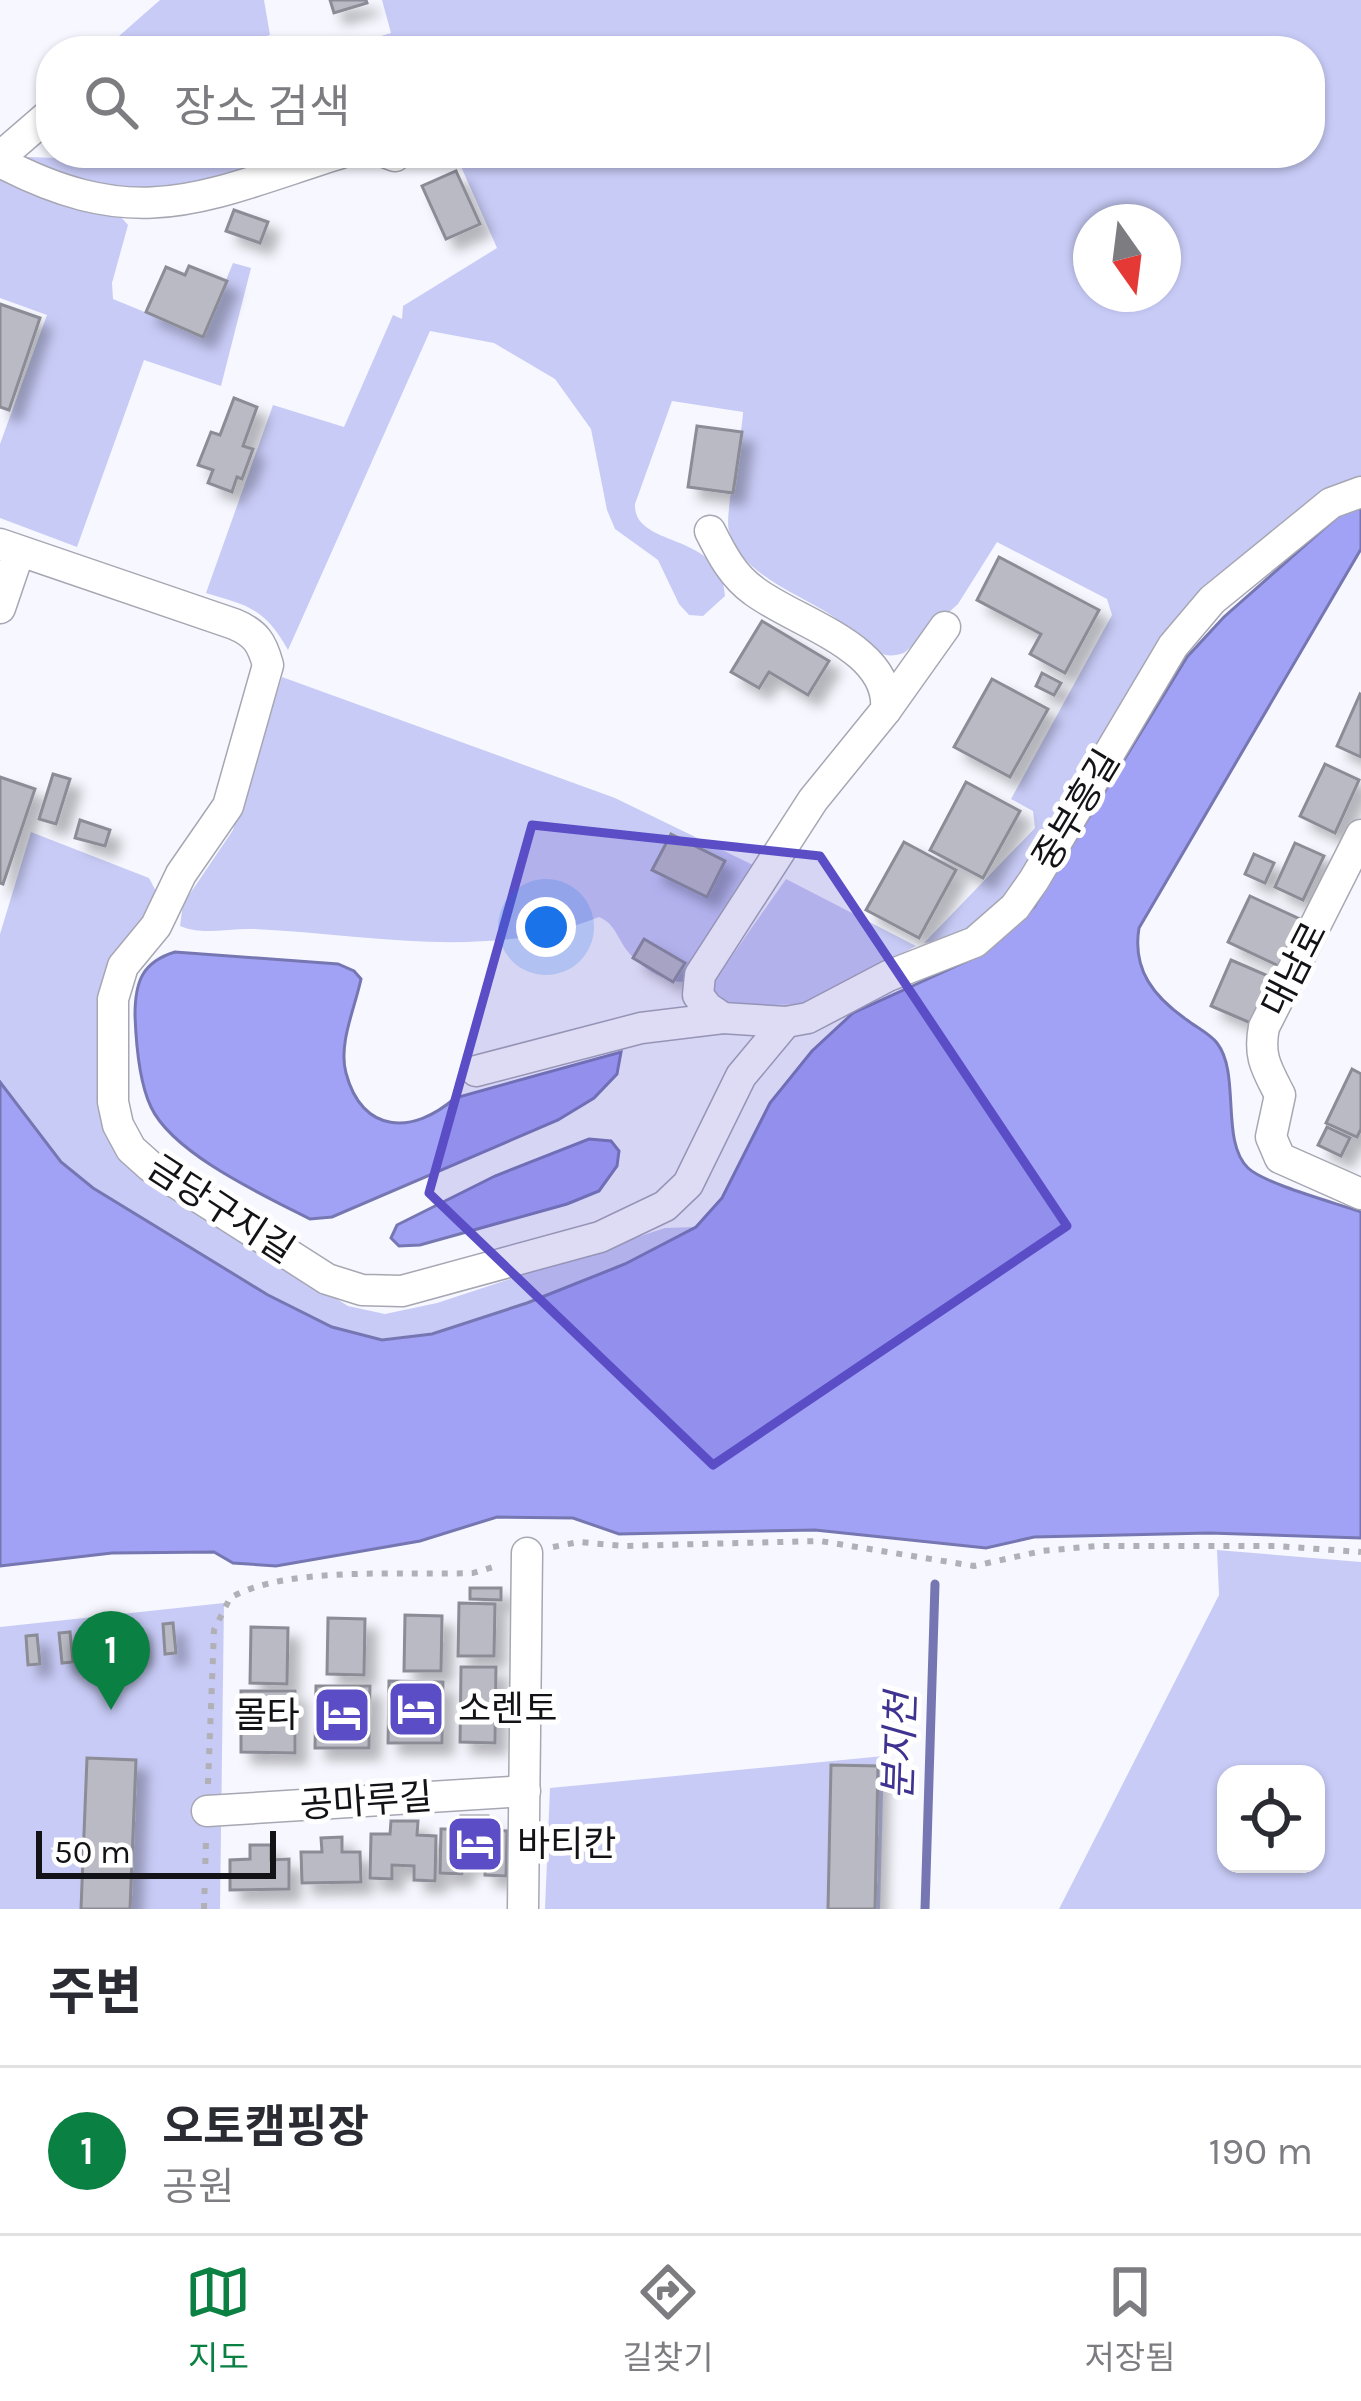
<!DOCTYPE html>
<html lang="ko">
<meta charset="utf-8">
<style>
body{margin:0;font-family:Karla,"Noto Sans KR",sans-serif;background:#f2f2f3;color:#2b2b33}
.controls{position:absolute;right:36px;bottom:36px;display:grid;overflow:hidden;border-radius:24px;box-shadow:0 3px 9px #0004}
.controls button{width:108px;height:108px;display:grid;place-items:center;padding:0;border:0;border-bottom:3px solid #e1e1e2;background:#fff;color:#2b2b33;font:60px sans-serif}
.compass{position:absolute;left:1073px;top:204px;width:108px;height:108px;border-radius:50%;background:#fff;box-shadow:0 3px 9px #0004;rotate:166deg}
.scale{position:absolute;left:36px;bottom:30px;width:240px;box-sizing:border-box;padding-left:12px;border:6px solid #131317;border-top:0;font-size:33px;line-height:42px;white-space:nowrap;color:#131317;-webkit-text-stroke:9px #fff;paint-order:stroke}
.you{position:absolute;left:546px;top:927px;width:42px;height:42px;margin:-30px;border:9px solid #fff;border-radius:50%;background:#1a73e8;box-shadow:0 0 0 18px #1a73e833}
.badge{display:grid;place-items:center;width:78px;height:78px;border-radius:50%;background:#0b8043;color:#fff;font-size:39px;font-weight:700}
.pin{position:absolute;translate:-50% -99px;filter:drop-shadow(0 3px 6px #0008)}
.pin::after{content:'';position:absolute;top:63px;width:42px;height:36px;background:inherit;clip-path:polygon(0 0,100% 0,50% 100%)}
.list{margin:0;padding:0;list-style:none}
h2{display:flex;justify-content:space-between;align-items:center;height:156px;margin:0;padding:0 48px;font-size:51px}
h2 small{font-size:39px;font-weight:400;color:#7c7c81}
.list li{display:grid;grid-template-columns:78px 1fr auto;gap:36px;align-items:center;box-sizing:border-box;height:168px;padding:0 48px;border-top:3px solid #e1e1e2}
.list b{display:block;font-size:45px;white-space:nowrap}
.list p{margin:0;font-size:39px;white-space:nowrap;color:#7c7c81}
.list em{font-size:39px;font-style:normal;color:#7c7c81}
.icon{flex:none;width:66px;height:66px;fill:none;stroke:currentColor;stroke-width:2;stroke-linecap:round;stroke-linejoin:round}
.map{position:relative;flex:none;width:1361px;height:1909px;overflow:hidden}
.search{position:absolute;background:#fff;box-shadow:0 3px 9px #0004;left:36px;right:36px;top:36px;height:132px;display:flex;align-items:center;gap:30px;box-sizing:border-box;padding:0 42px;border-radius:48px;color:#7c7c81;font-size:45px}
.sheet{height:324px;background:#fff}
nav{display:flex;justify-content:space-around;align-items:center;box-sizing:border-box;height:168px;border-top:3px solid #e1e1e2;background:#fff;font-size:33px;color:#7c7c81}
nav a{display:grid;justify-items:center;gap:6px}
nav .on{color:#0b8043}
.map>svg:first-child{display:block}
</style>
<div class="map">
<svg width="1361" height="1909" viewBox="0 0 1361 1909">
<defs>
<filter id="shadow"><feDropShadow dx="11" dy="11" stdDeviation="6" flood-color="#0004"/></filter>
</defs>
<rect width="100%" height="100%" fill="#f7f8ff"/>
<g fill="#c8cbf6" fill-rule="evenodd">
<path d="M160 0H264L270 35 220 51H102Z"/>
<path d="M382 0H1361V480L1203 595 1029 878 971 936 924 943 1035 828 1033 811 1011 799 1112 615 1107 599 997 542 958 604 904 653C894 656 886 657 877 651 862 642 848 628 834 617 799 593 742 576 729 531 724 514 742 438 743 412L672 401 635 504C633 549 723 531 725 596L703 616 689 615 679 604 658 560 615 529 607 510 591 429 555 379 494 343 430 331 288 650C265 609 250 606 206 593L273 405 344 427 393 315 402 319 403 306 497 248 455 153H1310V51H331L391 33ZM1091 222H1163V294H1091Z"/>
<path d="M196 153H306C268 165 229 182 189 189 150 196 55 184 27 157L185 162Z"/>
<path d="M0 178 120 216 128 225 112 283 113 299 203 336 233 263 251 268 221 386 144 360 77 547 0 518V444L47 315 0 298Z"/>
<path d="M282 677 615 798 753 865 689 981C671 986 641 968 629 953 617 939 616 924 599 917 488 962 369 934 253 929 229 928 203 936 180 926L183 904 233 830Z"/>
<path d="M31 832 149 878 160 899 120 951 103 1123 113 1149 135 1171 348 1306 385 1314 437 1303 665 1228 696 1227 625 1264 527 1303 432 1334 382 1340 331 1327 268 1295 93 1188 61 1162 0 1082V934Z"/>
<path d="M786 879 916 946 812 1004 731 1006 715 992V980Z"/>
<path d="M1217 1550 1361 1562V1909H1059L1219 1595ZM1226 1774H1316V1864H1226Z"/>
<path d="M224 1603 220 1909H0V1627Z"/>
<path d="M884 1756 880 1909H545L550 1788Z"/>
</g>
<g fill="#a1a2f5" stroke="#7677b2" stroke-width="3">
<path d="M1361 501V549L1139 928C1132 970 1154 997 1187 1020 1196 1027 1210 1034 1217 1043 1241 1074 1220 1141 1248 1168 1265 1184 1336 1203 1361 1212V1538L1209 1533 1034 1537 986 1548 815 1530 619 1534 573 1518 497 1517 420 1541 276 1566 233 1563 214 1552 112 1553 0 1566V1082L61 1162 93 1188 268 1295 332 1327 382 1340 432 1334 527 1303 625 1264 696 1227 722 1198 770 1103 812 1051 853 1013 976 957 1034 907 1187 657 1224 617 1354 502Z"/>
<path d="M175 952 338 964 354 971 361 979C355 1008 338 1044 346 1073 362 1134 413 1135 455 1098L621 1052 617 1074 594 1098 558 1120 332 1217 310 1219C265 1196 173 1154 151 1107 139 1082 136 1043 135 1015 135 982 142 962 175 952Z"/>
<path d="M589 1139 611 1141 619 1151 617 1166 599 1191 567 1204 420 1245 399 1246 391 1238 397 1225 495 1176Z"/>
</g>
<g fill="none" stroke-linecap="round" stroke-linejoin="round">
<path stroke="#7677b2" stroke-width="9" d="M925 1909 935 1584"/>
</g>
<g fill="#babac5" stroke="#8b8c96" stroke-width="3" filter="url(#shadow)">
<path d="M330 0H366L367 3 334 13Z"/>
<path d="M456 171 480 224 446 239 422 186Z"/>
<path d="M234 210 268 222 260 243 226 231Z"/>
<path d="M189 266 227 281 203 337 146 312 166 267 185 275Z"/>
<path d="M0 304 40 318 9 410 0 407Z"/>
<path d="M234 398 257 407 243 446 253 449 242 479 237 477 232 492 208 483 213 470 198 465 211 432 220 435Z"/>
<path d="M697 426 742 432 733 493 688 487Z"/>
<path d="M999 557 1099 610 1065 673 1030 654 1041 634 977 600Z"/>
<path d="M762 621 829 661 808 695 769 672 759 688 731 672Z"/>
<path d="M1042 673 1061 683 1054 695 1036 686Z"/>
<path d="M992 679 1048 709 1010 777 954 747Z"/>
<path d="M1360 694 1361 695V757L1337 746Z"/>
<path d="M1325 764 1359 780 1335 833 1300 816Z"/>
<path d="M53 774 70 779 56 824 39 819Z"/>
<path d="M0 777 35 789 3 884 0 883Z"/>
<path d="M966 782 1020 811 983 878 930 850Z"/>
<path d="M80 820 110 830 105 846 75 838Z"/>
<path d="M671 834 725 861 707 897 652 870Z"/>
<path d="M904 842 956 870 919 938 866 910Z"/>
<path d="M1295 843 1324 856 1303 900 1275 887Z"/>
<path d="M1254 854 1274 863 1265 883 1245 874Z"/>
<path d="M1250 896 1302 920 1279 966 1228 942Z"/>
<path d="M644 939 685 963 673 982 633 958Z"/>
<path d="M1231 960 1273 978 1253 1024 1211 1006Z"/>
<path d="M1352 1069 1361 1074V1129L1357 1137 1326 1123Z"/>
<path d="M1327 1127 1350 1138 1341 1156 1318 1145Z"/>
<path d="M470 1588H501V1600L470 1599Z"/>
<path d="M459 1603 495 1604 494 1656H458Z"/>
<path d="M405 1615 442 1616 441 1671H404Z"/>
<path d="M328 1618 365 1619 364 1675 327 1674Z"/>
<path d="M173 1623 176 1653 165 1654 163 1624Z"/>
<path d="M138 1625 141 1655 130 1656 127 1626Z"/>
<path d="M251 1627 288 1628 287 1684 250 1683Z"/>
<path d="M102 1629 105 1659 94 1660 91 1630Z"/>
<path d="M70 1632 73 1662 62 1663 59 1633Z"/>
<path d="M37 1635 40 1664 28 1665 26 1636Z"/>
<path d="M461 1667H496L495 1743 460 1742Z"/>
<path d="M389 1681 443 1682 442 1743H388Z"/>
<path d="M316 1686H370L369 1748H315Z"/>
<path d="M241 1691H295V1753L241 1752Z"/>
<path d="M87 1758 136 1760 130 1909H81Z"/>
<path d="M831 1765 878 1766 875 1909H828Z"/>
<path d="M461 1816H488V1830L507 1831 506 1876 485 1875V1861L463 1860 462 1874 440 1873 441 1829H461Z"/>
<path d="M391 1821H418L417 1835 436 1836 435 1881 414 1880V1866L392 1865V1879L370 1878 371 1834H390Z"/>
<path d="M342 1837V1852H360L361 1882 302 1883 301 1852H322L321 1838Z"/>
<path d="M250 1845H271V1860L289 1859V1889L230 1890V1860L250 1859Z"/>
</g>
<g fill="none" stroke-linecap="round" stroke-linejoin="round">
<defs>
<g id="minor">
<path d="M387 153 395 156"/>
<path d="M0 157 51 113"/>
<path d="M0 162C140 235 204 196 341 153"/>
<path d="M710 531C722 555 733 576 754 591 796 623 892 647 886 710L813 800 700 975 698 995 707 1007 723 1018 786 1022 808 1018 888 976 975 942 1015 907 1034 880 1173 646 1212 600 1331 503 1361 492"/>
<path d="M0 544 234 624C256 633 262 643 268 665L228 806 181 874 156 926 123 966 113 999V1102L118 1125 131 1149 150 1166 327 1279 362 1290 402 1291 600 1237 665 1206 688 1184 741 1076 786 1022"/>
<path d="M0 608 19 552"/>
<path d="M886 710 945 627"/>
<path d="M1361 835 1264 1027C1258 1057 1267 1069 1280 1095L1271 1137 1280 1158 1361 1194"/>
<path d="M476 1071 641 1028 723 1018"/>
<path d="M207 1811 525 1791"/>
<path d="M523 1909 527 1553"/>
</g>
</defs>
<use href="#minor" stroke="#a6a7b2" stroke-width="33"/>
<g stroke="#b0b0b6" stroke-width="6" stroke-dasharray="6 9" stroke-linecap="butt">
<path d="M553 1547 579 1542 623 1546 820 1541 974 1566 1042 1551 1096 1546H1276L1361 1552"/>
<path d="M208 1784 214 1630 230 1598C287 1565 406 1576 473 1573L496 1566"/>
<path d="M204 1909 206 1840"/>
</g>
<use href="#minor" stroke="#fff" stroke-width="30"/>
</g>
<path fill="#5a4dc6" fill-opacity="0.2" stroke="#5a4dc6" stroke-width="9" stroke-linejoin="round" d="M532 825 820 856 1067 1226 713 1465 429 1193Z"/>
<defs>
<symbol id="hotel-square" viewBox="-11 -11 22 22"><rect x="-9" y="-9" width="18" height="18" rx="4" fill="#5a4dc6" stroke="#fff"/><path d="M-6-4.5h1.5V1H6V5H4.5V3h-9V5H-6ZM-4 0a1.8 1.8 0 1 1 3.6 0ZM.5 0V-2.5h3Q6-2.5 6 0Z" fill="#fff"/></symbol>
</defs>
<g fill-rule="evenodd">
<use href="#hotel-square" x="383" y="1676" width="66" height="66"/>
<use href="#hotel-square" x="309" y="1682" width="66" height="66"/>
<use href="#hotel-square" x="442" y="1811" width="66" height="66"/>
</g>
<g text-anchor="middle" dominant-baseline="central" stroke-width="10" stroke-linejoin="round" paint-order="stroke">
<g font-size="36" fill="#131317" stroke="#fff">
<text transform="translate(1076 810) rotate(-59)">중부흥길</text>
<text transform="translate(1294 969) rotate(-63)">대남로</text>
<text transform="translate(221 1209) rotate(33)">금당구지길</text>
<text transform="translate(366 1801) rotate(-4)">공마루길</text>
</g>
<g font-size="36" fill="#131317" stroke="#fff" text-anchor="start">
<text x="458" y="1709">소렌토</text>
<text x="300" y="1715" text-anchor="end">몰타</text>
<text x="517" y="1844">바티칸</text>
</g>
<g font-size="39" font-style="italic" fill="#3e3391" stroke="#fff">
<text transform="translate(900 1746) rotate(-88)">분지천</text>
</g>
</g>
</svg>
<div class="controls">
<button><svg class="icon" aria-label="locate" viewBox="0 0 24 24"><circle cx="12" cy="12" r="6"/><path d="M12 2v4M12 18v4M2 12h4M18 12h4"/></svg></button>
</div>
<svg class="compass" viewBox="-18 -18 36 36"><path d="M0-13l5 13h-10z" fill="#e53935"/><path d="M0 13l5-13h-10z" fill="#7c7c81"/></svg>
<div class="scale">50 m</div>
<div class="you"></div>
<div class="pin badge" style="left:111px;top:1710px">1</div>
<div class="search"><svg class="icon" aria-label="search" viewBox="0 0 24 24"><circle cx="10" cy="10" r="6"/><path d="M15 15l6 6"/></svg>장소 검색</div>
</div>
<section class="sheet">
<h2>주변<small></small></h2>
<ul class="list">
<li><span class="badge">1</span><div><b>오토캠핑장</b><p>공원</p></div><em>190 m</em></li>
</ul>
</section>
<nav>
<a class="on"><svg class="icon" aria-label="map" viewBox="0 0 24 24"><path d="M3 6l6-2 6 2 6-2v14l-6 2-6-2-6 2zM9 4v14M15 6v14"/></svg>지도</a>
<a><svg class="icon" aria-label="directions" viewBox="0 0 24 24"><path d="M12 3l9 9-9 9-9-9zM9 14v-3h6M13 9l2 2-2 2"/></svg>길찾기</a>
<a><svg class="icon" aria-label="saved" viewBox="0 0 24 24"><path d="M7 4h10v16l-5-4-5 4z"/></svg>저장됨</a>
</nav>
